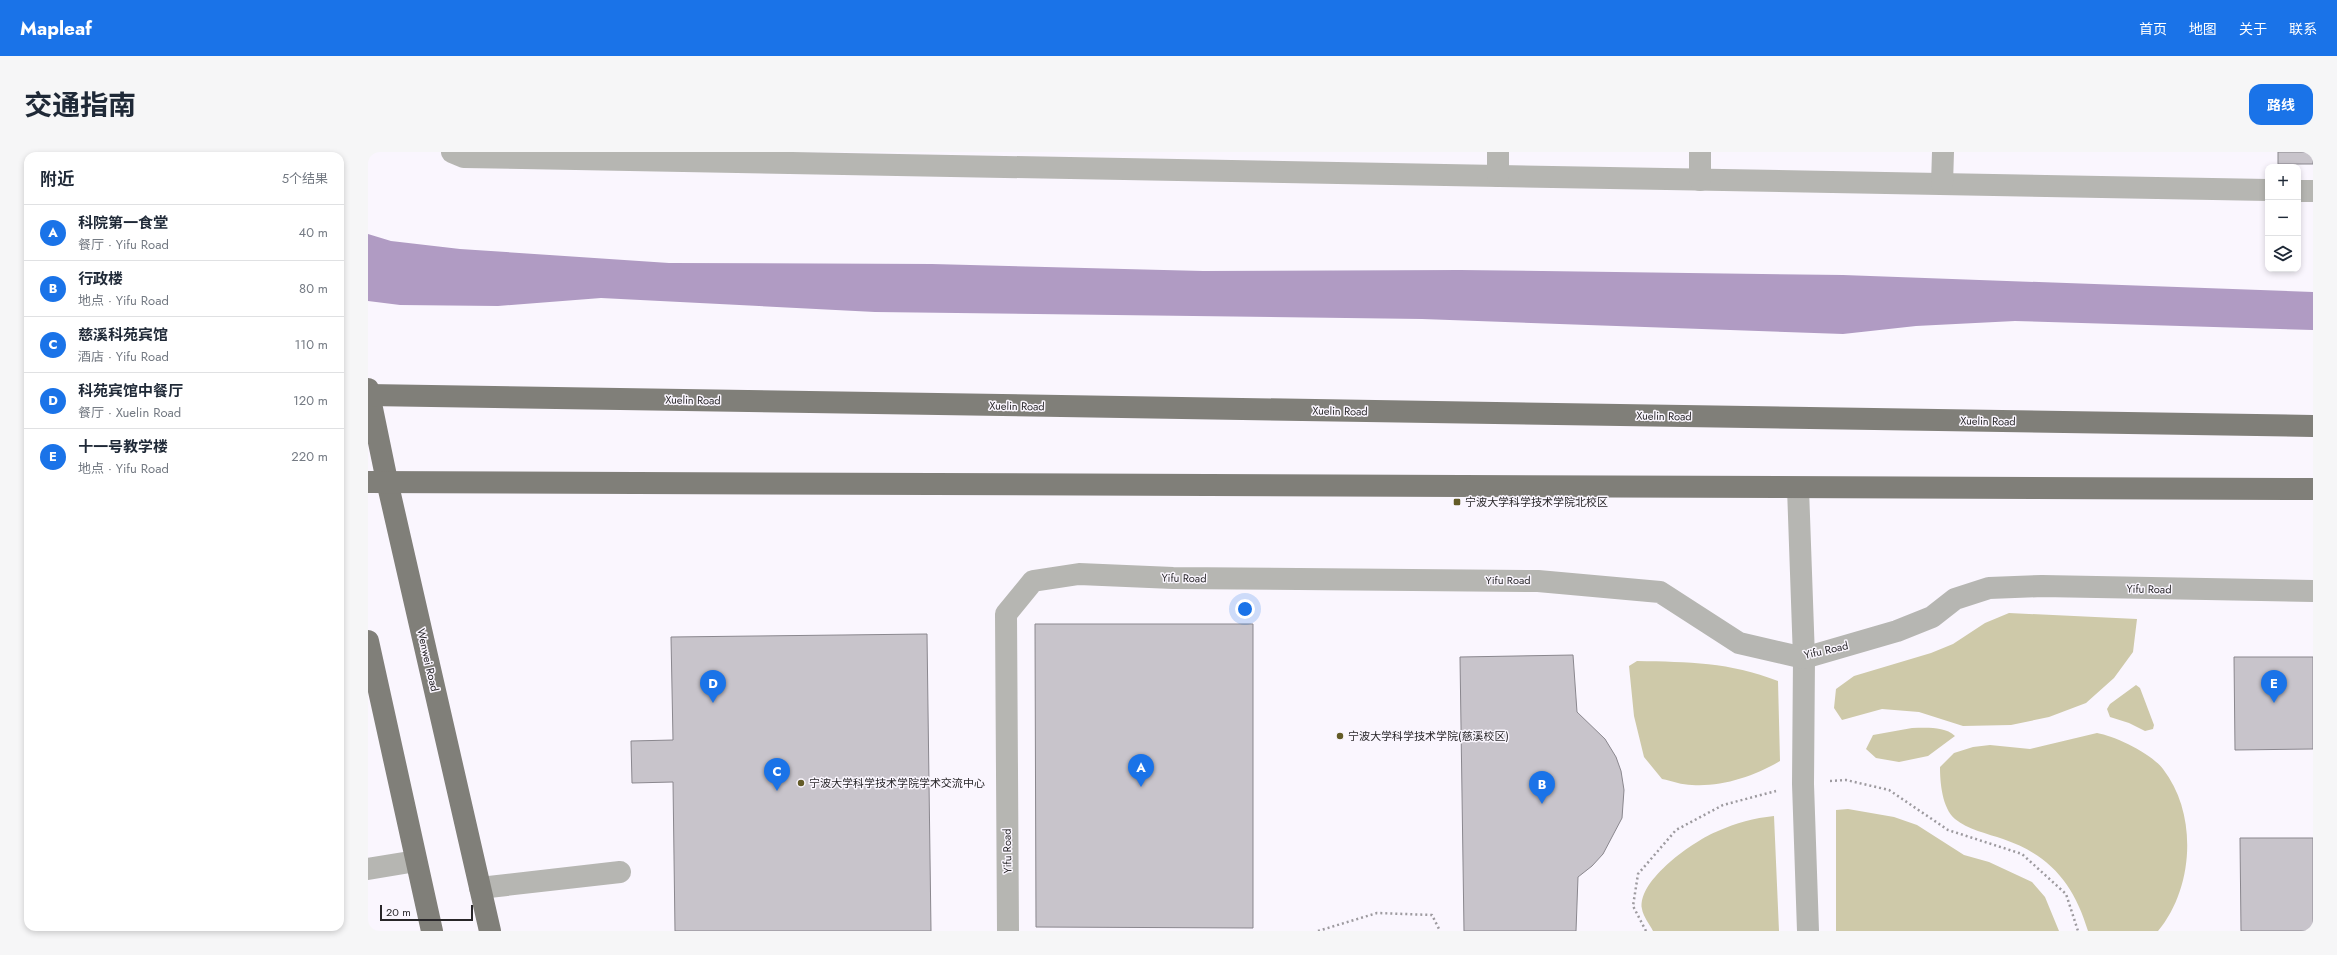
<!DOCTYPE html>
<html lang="zh">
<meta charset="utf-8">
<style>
body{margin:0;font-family:Jost,"Noto Sans SC",sans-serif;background:#f6f6f7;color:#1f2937}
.controls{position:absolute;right:12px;top:12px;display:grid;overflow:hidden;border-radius:8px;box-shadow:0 2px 6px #0003}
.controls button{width:36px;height:36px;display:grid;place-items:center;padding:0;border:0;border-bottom:1px solid #e0e1e3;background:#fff;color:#1f2937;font:20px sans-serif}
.scale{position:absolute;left:12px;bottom:10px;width:93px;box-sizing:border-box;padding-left:4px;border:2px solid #282629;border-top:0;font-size:11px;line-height:14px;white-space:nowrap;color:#282629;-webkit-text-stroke:3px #faf6fe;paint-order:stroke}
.you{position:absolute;left:877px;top:457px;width:14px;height:14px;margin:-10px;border:3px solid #fff;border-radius:50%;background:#1a73e8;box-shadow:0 0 0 6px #1a73e833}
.badge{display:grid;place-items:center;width:26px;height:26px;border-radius:50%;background:#1a73e8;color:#fff;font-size:13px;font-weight:700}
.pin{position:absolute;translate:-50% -33px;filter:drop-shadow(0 1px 2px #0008)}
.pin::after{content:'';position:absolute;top:21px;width:14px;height:12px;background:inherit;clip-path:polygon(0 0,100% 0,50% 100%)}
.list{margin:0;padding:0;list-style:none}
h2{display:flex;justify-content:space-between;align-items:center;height:52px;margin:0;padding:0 16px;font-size:17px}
h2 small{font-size:13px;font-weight:400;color:#747a83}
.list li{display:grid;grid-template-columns:26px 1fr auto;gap:12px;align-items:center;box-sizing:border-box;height:56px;padding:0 16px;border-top:1px solid #e0e1e3}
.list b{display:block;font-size:15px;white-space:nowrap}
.list p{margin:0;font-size:13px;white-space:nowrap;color:#747a83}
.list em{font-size:13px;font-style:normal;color:#747a83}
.icon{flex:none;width:22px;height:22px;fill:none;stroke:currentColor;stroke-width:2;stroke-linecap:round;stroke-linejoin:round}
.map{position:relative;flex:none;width:1945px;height:779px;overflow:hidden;border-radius:12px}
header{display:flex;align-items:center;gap:24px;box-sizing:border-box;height:56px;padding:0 20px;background:#1a73e8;color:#fff}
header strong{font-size:19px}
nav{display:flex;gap:22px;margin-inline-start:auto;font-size:14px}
.intro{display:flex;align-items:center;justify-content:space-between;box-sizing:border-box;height:96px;padding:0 24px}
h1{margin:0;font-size:28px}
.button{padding:10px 18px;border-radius:12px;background:#1a73e8;color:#fff;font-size:14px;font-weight:700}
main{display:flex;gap:24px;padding:0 24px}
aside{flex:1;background:#fff;border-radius:12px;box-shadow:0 2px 6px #0003}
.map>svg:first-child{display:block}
</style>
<header>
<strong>Mapleaf</strong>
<nav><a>首页</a><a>地图</a><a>关于</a><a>联系</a></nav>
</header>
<div class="intro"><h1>交通指南</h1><a class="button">路线</a></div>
<main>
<aside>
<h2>附近<small>5个结果</small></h2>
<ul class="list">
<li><span class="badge">A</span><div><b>科院第一食堂</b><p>餐厅 · Yifu Road</p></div><em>40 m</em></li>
<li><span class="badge">B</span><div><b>行政楼</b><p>地点 · Yifu Road</p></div><em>80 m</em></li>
<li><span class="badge">C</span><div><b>慈溪科苑宾馆</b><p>酒店 · Yifu Road</p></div><em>110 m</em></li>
<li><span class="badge">D</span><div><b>科苑宾馆中餐厅</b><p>餐厅 · Xuelin Road</p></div><em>120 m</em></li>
<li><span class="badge">E</span><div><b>十一号教学楼</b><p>地点 · Yifu Road</p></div><em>220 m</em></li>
</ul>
</aside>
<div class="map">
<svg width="1945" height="779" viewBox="0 0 1945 779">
<rect width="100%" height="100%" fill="#faf6fe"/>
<g fill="#cec9a9">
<path d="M1641 461 1769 467 1765 500 1746 526 1718 551 1681 565 1643 573 1595 574 1551 560 1514 557 1474 568 1466 556 1468 537 1486 524 1563 501 1585 492 1617 471Z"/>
<path d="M1269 509C1321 510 1361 510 1410 529L1412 609C1387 624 1354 635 1324 633 1314 633 1304 629 1294 627L1276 605 1266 564 1261 514Z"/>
<path d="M1768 533 1772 536 1786 573 1785 577 1777 579 1761 571 1742 565 1739 557 1742 552Z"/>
<path d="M1544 576C1558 576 1576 574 1587 584L1560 604 1531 610 1508 606 1498 597 1505 583Z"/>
<path d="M1729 581C1747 584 1784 602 1795 617 1830 662 1826 736 1790 779H1720C1706 732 1682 703 1635 687 1620 682 1599 677 1587 667 1574 656 1572 630 1572 615L1586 601 1605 595 1622 593 1662 597Z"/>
<path d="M1480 657 1526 665 1549 673 1596 703 1621 710 1664 730 1677 745 1691 779H1468V658Z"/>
<path d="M1406 664 1411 779H1285C1282 773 1275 764 1274 757 1269 728 1327 688 1350 679 1368 671 1386 666 1406 664Z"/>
</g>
<path fill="#b09bc3" d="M0 82 23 89 92 97 301 111 564 112 835 119 1092 118 1475 123 1945 140V178L1647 169 1548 174 1475 182 1054 167 507 160 233 146 130 154 32 153 0 149Z"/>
<g fill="#c8c4cb" stroke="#8a878e">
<rect x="1910" y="0" width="35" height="12"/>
<path d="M667 472H885V776L668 775Z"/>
<path d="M559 482 563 779H307L305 630 264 631 263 589 305 588 303 485Z"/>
<path d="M1205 503 1209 560 1237 587 1248 605 1253 619 1256 638 1254 666 1235 702 1224 714 1210 725 1208 779H1096L1092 505Z"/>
<path d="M1866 505H1945V597L1867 598Z"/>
<path d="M1872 686H1945V779H1873Z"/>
</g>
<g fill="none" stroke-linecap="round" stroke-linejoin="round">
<g stroke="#9d9a9f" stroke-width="2.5" stroke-dasharray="2 3" stroke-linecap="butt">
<path d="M1462 629 1478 628 1521 638 1580 678 1654 702 1698 742 1710 779"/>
<path d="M950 779 1009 761 1064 763 1072 779"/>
<path d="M1278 779 1265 754 1270 722 1308 678 1355 653 1408 639"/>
</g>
<g stroke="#b6b6b2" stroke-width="22">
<path d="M84 0 96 5 1900 38"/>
<path d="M1130 24V0"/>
<path d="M1332 28V0"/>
<path d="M1574 32 1575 0"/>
<path d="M1930 39H1945"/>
<path d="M1430 336 1436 506 1435 632 1440 779"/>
<path d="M0 717 48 709"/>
<path d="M112 736 252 720"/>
<path d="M640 779 638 462 665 429 711 422 805 426 1170 429 1292 440 1371 491 1436 506 1529 479 1564 465 1587 447 1621 436 1674 434 1945 439"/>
</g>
<g stroke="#807f79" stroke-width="22">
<path d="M0 237 19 329 122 779"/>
<path d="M0 243 1945 274"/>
<path d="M0 330 1945 337"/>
<path d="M0 489 64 779"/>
</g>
</g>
<g fill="#635b27" stroke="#faf6fe" stroke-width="1.5">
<rect x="1085" y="346" width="8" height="8" rx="2"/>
<circle cx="972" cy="584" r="4"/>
<circle cx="433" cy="631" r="4"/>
</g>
<g text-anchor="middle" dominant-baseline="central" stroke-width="3" stroke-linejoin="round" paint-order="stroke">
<g font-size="11" fill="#282629" stroke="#faf6fe">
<text transform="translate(325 248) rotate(1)">Xuelin Road</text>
<text transform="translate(649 254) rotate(1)">Xuelin Road</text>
<text transform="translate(972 259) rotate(1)">Xuelin Road</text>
<text transform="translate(1296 264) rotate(1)">Xuelin Road</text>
<text transform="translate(1620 269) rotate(1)">Xuelin Road</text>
<text transform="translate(816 426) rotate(1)">Yifu Road</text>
<text x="1140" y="428">Yifu Road</text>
<text transform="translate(1781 437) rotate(1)">Yifu Road</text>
<text transform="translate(1458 498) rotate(-13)">Yifu Road</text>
<text transform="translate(60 508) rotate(77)">Wenwei Road</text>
<text transform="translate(639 699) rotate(-91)">Yifu Road</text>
</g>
<g font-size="11" fill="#282629" stroke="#faf6fe" text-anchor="start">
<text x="1097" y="350">宁波大学科学技术学院北校区</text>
<text x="980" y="584">宁波大学科学技术学院(慈溪校区)</text>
<text x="441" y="631">宁波大学科学技术学院学术交流中心</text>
</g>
</g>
</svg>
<div class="controls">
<button>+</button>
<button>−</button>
<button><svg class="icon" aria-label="layers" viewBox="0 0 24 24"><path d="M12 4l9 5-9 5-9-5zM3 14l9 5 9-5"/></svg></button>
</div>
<div class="scale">20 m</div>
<div class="you"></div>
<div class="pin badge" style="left:773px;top:635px">A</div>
<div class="pin badge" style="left:1174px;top:652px">B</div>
<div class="pin badge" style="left:409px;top:639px">C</div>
<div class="pin badge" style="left:345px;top:551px">D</div>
<div class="pin badge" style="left:1906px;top:551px">E</div>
</div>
</main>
